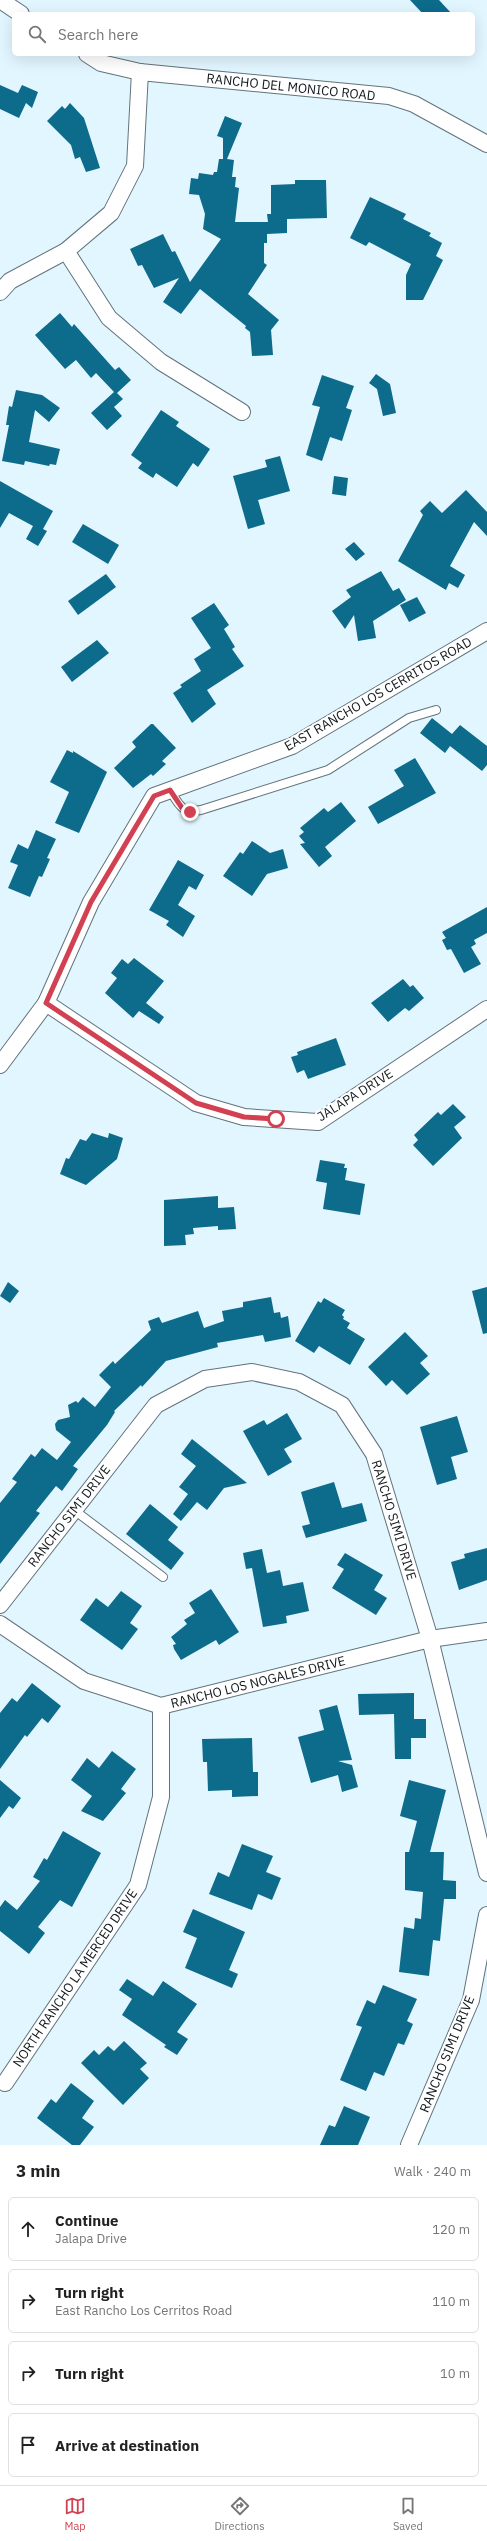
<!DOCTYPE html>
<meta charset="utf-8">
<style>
body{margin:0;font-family:"IBM Plex Sans",sans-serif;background:#f2f2f2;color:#222}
.stop{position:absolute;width:12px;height:12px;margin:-9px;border:3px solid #d24152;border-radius:50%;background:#fff}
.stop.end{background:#d24152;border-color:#fff;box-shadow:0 1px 4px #0008}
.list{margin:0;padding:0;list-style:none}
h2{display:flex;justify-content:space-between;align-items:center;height:52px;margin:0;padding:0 16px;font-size:17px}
h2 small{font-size:13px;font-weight:400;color:#767676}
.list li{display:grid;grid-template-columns:26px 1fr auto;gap:12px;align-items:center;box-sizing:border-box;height:64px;margin:0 8px 8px;padding:0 8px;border:1px solid #e0e0e0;border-radius:6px}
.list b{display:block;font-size:15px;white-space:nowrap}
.list p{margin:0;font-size:13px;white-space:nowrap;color:#767676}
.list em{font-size:13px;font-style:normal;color:#767676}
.icon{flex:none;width:22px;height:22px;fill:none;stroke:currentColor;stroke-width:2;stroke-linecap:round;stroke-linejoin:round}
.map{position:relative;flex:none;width:487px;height:2145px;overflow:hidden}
.search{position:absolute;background:#fff;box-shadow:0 4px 16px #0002;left:12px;right:12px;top:12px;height:44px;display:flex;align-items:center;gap:10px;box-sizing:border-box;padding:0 14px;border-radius:6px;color:#767676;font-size:15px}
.sheet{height:340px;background:#fff}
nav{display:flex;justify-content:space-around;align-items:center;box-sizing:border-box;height:56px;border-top:1px solid #e0e0e0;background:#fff;font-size:11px;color:#767676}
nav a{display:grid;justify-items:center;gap:2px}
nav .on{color:#d24152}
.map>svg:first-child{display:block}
</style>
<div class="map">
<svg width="487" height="2145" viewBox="0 0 487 2145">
<rect width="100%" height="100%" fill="#e2f6ff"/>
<g fill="#0d6b8b">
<path d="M410 0H439L452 14H423Z"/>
<path d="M0 85 18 93 22 85 38 92 32 108 26 103 19 118 0 109Z"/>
<path d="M70 103 84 118 100 168 86 172 80 157 75 159 71 145 47 121 62 106 65 109Z"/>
<path d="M225 116 242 123 227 159 234 160 232 177H236L235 187 239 188 235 222H268L267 214H271V185L295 184V180H326L327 218 287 219V233L267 234V243H264V263L267 265 248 294 279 320 271 330 273 355 252 356 250 332 245 328 246 326 200 289 181 314 163 302 179 278 154 288 142 265 138 266 130 249 163 234 172 252 175 251 190 282 221 239 203 229 205 214 199 195 189 194 191 178 198 179 199 173 213 175 214 172H217L219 159H223V138L217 136Z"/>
<path d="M370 197 406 214 403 219 431 233 429 236 442 243 436 256 443 260 423 300H406V275L411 264 369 242 366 246 350 238Z"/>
<path d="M60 313 72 327 74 324 115 370 119 367 131 380 117 393 123 399 114 407 122 416 107 430 91 413 114 392 96 373 91 378 76 360 65 369 35 335Z"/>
<path d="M376 374 390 384 396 413 383 416 377 389 369 383Z"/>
<path d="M322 375 354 386 346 408 352 410 342 441 330 437 322 461 306 455 320 407 312 405Z"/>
<path d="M16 390 42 395 60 408 49 422 35 410 29 442 60 449 56 465 50 464 49 466 25 461 24 465 2 461 9 425H6L9 406 12 407Z"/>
<path d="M161 410 179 422 176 426 210 449 198 467 193 463 177 487 156 473 153 478 138 468 142 463 131 455Z"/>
<path d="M280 456 290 491 258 500 265 524 248 529 233 476 267 467 265 460Z"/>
<path d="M334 476 348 478 346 496 332 494Z"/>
<path d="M0 481 53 511 43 529 47 531 38 546 26 539 33 526 9 513 0 528Z"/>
<path d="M466 490 487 512V536L474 522 450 566 465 575 458 588 449 583 446 590 398 561 423 515 420 511 430 501 442 513Z"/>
<path d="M83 524 119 545 108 564 72 542Z"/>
<path d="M354 542 365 554 356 561 345 549Z"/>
<path d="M381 571 393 591 399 588 406 600 373 621 376 638 358 641 354 615 345 629 332 611 351 597 346 590Z"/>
<path d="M106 574 116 587 78 615 68 601Z"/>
<path d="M417 597 426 613 409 622 400 605Z"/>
<path d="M214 603 229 625 224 629 235 647 232 649 244 666 207 690 216 704 192 723 173 693 182 687 180 685 201 671 194 659 211 648 191 618Z"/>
<path d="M97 640 109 653 72 682 61 667Z"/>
<path d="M432 718 452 734 460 725 487 746V765L482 771 450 746 445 753 420 733Z"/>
<path d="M151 724H153L176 748 162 761 166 764 153 776 151 774 133 788 114 768 136 747 132 742Z"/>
<path d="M67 750 73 753V751L107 772 79 833 55 823 69 792 50 782Z"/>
<path d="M415 758 436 793 378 824 368 807 404 786 394 770Z"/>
<path d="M341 802 356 821 325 847 332 856 319 867 300 844 305 843 299 836 304 832 300 828 324 808 328 812Z"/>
<path d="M36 830 56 839 47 858 50 859 42 877 39 876 30 897 8 888 18 865 10 862 18 844 28 849Z"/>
<path d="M252 841 270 853 283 849 288 868 267 874 252 896 223 876 240 852 243 854Z"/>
<path d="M178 860 204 875 196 890 189 886 178 905 195 916 183 937 166 925 169 921 149 910Z"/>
<path d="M487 907V933L474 940 476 944 471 947 481 964 464 973 451 949 447 950 442 940 446 938 442 932Z"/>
<path d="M134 958 164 981 146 1003 164 1017 159 1024 139 1011 133 1018 105 993 117 978 111 973 122 959 128 964Z"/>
<path d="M403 979 410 987 413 985 424 998 409 1011 405 1008 388 1022 371 1003Z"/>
<path d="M336 1038 346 1065 308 1079 304 1070 297 1073 291 1057 298 1055 297 1052Z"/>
<path d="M453 1104 466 1117 454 1127 462 1138 433 1166 413 1145 418 1140 414 1135 438 1112 441 1115Z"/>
<path d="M92 1133 108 1138 109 1133 123 1138 117 1159 86 1185 60 1174 66 1158 69 1159 80 1139 86 1141Z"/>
<path d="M320 1160 345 1164 344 1168H347L345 1180 365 1184 360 1215 323 1209 327 1183 316 1181Z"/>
<path d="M218 1196V1208L234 1207 236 1229 218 1230V1226L193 1228 194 1234 185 1235 186 1245 164 1246V1200Z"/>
<path d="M8 1282 19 1291 10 1303 0 1296Z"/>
<path d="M487 1287V1333L483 1334 472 1291Z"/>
<path d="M271 1297 274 1313 280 1312 281 1318 288 1316 291 1337 265 1342 263 1335 217 1343 218 1347 166 1361 142 1387 141 1385 114 1411 115 1412 107 1425 73 1466 78 1469 62 1491 56 1486 36 1511 40 1513 0 1564V1503L17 1482 12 1479 31 1454 35 1457 42 1448 57 1460 71 1442 56 1430 55 1424 58 1420 70 1417 68 1405 76 1401 78 1403 83 1397 95 1407 111 1387 99 1375 113 1361 115 1364 151 1330 148 1321 159 1317 162 1323 198 1311 204 1328 224 1321 222 1311 243 1307V1302Z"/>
<path d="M324 1298 345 1310 342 1315 344 1317 343 1319 350 1323 347 1328 365 1339 350 1365 319 1346 314 1353 295 1341 318 1301 321 1303Z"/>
<path d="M405 1332 428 1356 420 1363 430 1374 407 1395 392 1380 386 1386 368 1367Z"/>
<path d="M287 1413 302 1439 284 1449 292 1462 268 1476 243 1431 264 1420 267 1425Z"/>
<path d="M457 1416 468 1452 451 1457 457 1479 437 1485 420 1427Z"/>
<path d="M192 1439 247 1483 224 1488 207 1510 197 1502 181 1521 173 1514 188 1494 179 1487 196 1466 181 1454Z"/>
<path d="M334 1482 342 1508 362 1503 367 1521 306 1538 302 1526 310 1524 301 1492Z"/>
<path d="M150 1504 178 1527 168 1540 184 1553 171 1570 126 1534Z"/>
<path d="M487 1548V1580L459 1590 451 1562 465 1558 464 1554Z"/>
<path d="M262 1549 267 1573 280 1570 283 1586 303 1582 309 1611 286 1616 287 1623 263 1627 252 1568 246 1569 243 1553Z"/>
<path d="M345 1553 383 1575 374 1590 387 1598 376 1615 332 1588 344 1569 337 1565Z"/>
<path d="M211 1589 239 1632 219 1645 216 1640 181 1660 174 1649 173 1645 176 1644 171 1637 187 1624 184 1620 195 1613 189 1603Z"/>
<path d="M121 1591 142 1606 130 1623 138 1629 122 1650 80 1620 96 1598 108 1607Z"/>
<path d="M32 1683 61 1706 48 1723 42 1718 27 1737 25 1735 0 1769V1713L12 1698 17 1702Z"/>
<path d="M414 1693V1719H426V1738H411V1759H395L394 1714 359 1715 358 1694Z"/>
<path d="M337 1705 352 1760 338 1761 352 1765 358 1787 342 1792 338 1775 311 1783 298 1737 324 1730 319 1710Z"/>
<path d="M252 1738 253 1772H258V1796L232 1797V1790L208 1791 207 1762H203L202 1739Z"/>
<path d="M112 1751 136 1769 121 1789 126 1793 103 1821 81 1811 92 1796 71 1780 87 1758 99 1768Z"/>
<path d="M0 1780 21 1798 13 1809 9 1806 0 1818Z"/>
<path d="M409 1780 446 1790 430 1852H444L443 1880 456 1881V1899H444L440 1941 433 1940 429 1976 399 1972 404 1927 414 1929 415 1918 421 1919 423 1892 405 1890V1852H409L417 1821 400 1816Z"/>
<path d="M63 1831 101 1853 72 1907 60 1900 38 1927 45 1933 29 1954 0 1931V1907L5 1900 17 1910 40 1881 33 1877 44 1858 47 1860Z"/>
<path d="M242 1844 273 1856 266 1872 281 1878 272 1900 258 1894 252 1910 209 1894 218 1872 229 1877Z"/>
<path d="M193 1909 245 1932 229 1970 238 1974 232 1988 185 1968 197 1938 183 1932Z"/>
<path d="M127 1979 153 1996 163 1981 197 2004 177 2032 188 2039 177 2055 164 2047 166 2045 122 2015 132 1999 119 1990Z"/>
<path d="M383 1985 417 1999 407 2021 413 2024 404 2045 398 2043 384 2076 374 2072 366 2091 340 2080 362 2027 356 2025 367 2000 375 2004Z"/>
<path d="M124 2041 147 2063 140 2069 149 2078 123 2105 81 2063 94 2050 99 2055 108 2046 114 2051Z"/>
<path d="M71 2083 94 2101 82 2118 94 2127 80 2145H72L37 2118 51 2099 56 2103Z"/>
<path d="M344 2106 370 2117 358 2145H320L329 2125 335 2127Z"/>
</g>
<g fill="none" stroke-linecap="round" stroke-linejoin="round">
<defs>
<g id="service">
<path d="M170 790C179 805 181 813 201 810L328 770 409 718 436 710"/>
<path d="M74 1510 163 1577"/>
</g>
<g id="minor">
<path d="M0 0 21 14"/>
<path d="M87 54 101 63 140 72 389 96 414 104 487 144"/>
<path d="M66 251 109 318 161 362 242 412"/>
<path d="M0 292 10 281 66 251 111 213 135 166 140 72"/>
<path d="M46 1003 196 1103 244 1117 318 1122 487 1009"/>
<path d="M0 1065 46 1003 91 902 154 796 292 746 487 631"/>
<path d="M0 1605 156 1405 205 1379 252 1372 299 1382 342 1405 374 1454 430 1639 487 1873"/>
<path d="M0 1624 84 1681 161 1706 430 1639 487 1631"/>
<path d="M5 2083 138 1885 161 1797V1706"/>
<path d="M409 2145 471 2000 487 1915"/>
</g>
</defs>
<use href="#service" stroke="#62737b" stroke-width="10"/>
<use href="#minor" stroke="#62737b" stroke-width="18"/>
<use href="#service" stroke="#fff" stroke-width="8"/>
<use href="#minor" stroke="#fff" stroke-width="16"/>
</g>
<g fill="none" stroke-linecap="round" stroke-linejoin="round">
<path stroke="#d24152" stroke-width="5" d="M190 812 182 808 170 790 154 796 91 902 46 1003 196 1103 244 1117 276 1119"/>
</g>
<g text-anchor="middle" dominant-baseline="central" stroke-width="4" stroke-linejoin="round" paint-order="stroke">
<g font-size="13" fill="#12191c" stroke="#fff">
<text transform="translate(291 87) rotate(6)">RANCHO DEL MONICO ROAD</text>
<text transform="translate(378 694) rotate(-30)">EAST RANCHO LOS CERRITOS ROAD</text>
<text transform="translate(355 1095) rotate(-32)">JALAPA DRIVE</text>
<text transform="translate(69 1516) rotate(-52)">RANCHO SIMI DRIVE</text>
<text transform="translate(394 1520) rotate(73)">RANCHO SIMI DRIVE</text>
<text transform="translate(258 1682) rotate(-14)">RANCHO LOS NOGALES DRIVE</text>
<text transform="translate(75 1978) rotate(-56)">NORTH RANCHO LA MERCED DRIVE</text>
<text transform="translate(447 2054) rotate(-68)">RANCHO SIMI DRIVE</text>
</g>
</g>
</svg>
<div class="stop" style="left:276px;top:1119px"></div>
<div class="stop end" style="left:190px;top:812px"></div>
<div class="search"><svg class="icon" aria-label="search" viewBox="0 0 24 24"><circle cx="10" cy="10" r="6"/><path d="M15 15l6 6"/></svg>Search here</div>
</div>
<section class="sheet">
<h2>3 min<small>Walk · 240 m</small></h2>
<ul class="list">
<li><svg class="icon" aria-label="ahead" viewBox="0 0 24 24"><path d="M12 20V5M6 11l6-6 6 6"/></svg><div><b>Continue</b><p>Jalapa Drive</p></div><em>120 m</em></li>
<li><svg class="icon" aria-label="right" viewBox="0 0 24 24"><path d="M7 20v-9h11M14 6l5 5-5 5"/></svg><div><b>Turn right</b><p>East Rancho Los Cerritos Road</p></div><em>110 m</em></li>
<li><svg class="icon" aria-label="right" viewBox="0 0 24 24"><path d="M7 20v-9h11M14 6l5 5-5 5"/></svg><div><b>Turn right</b></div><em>10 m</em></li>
<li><svg class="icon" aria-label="arrive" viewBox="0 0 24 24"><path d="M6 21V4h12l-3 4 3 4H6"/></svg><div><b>Arrive at destination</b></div></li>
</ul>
</section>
<nav>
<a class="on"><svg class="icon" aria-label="map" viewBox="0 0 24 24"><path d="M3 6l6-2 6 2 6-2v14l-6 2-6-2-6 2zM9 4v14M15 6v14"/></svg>Map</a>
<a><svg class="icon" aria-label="directions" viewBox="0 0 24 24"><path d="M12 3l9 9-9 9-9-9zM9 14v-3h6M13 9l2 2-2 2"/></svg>Directions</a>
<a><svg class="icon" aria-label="saved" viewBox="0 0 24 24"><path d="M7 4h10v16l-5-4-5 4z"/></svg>Saved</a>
</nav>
